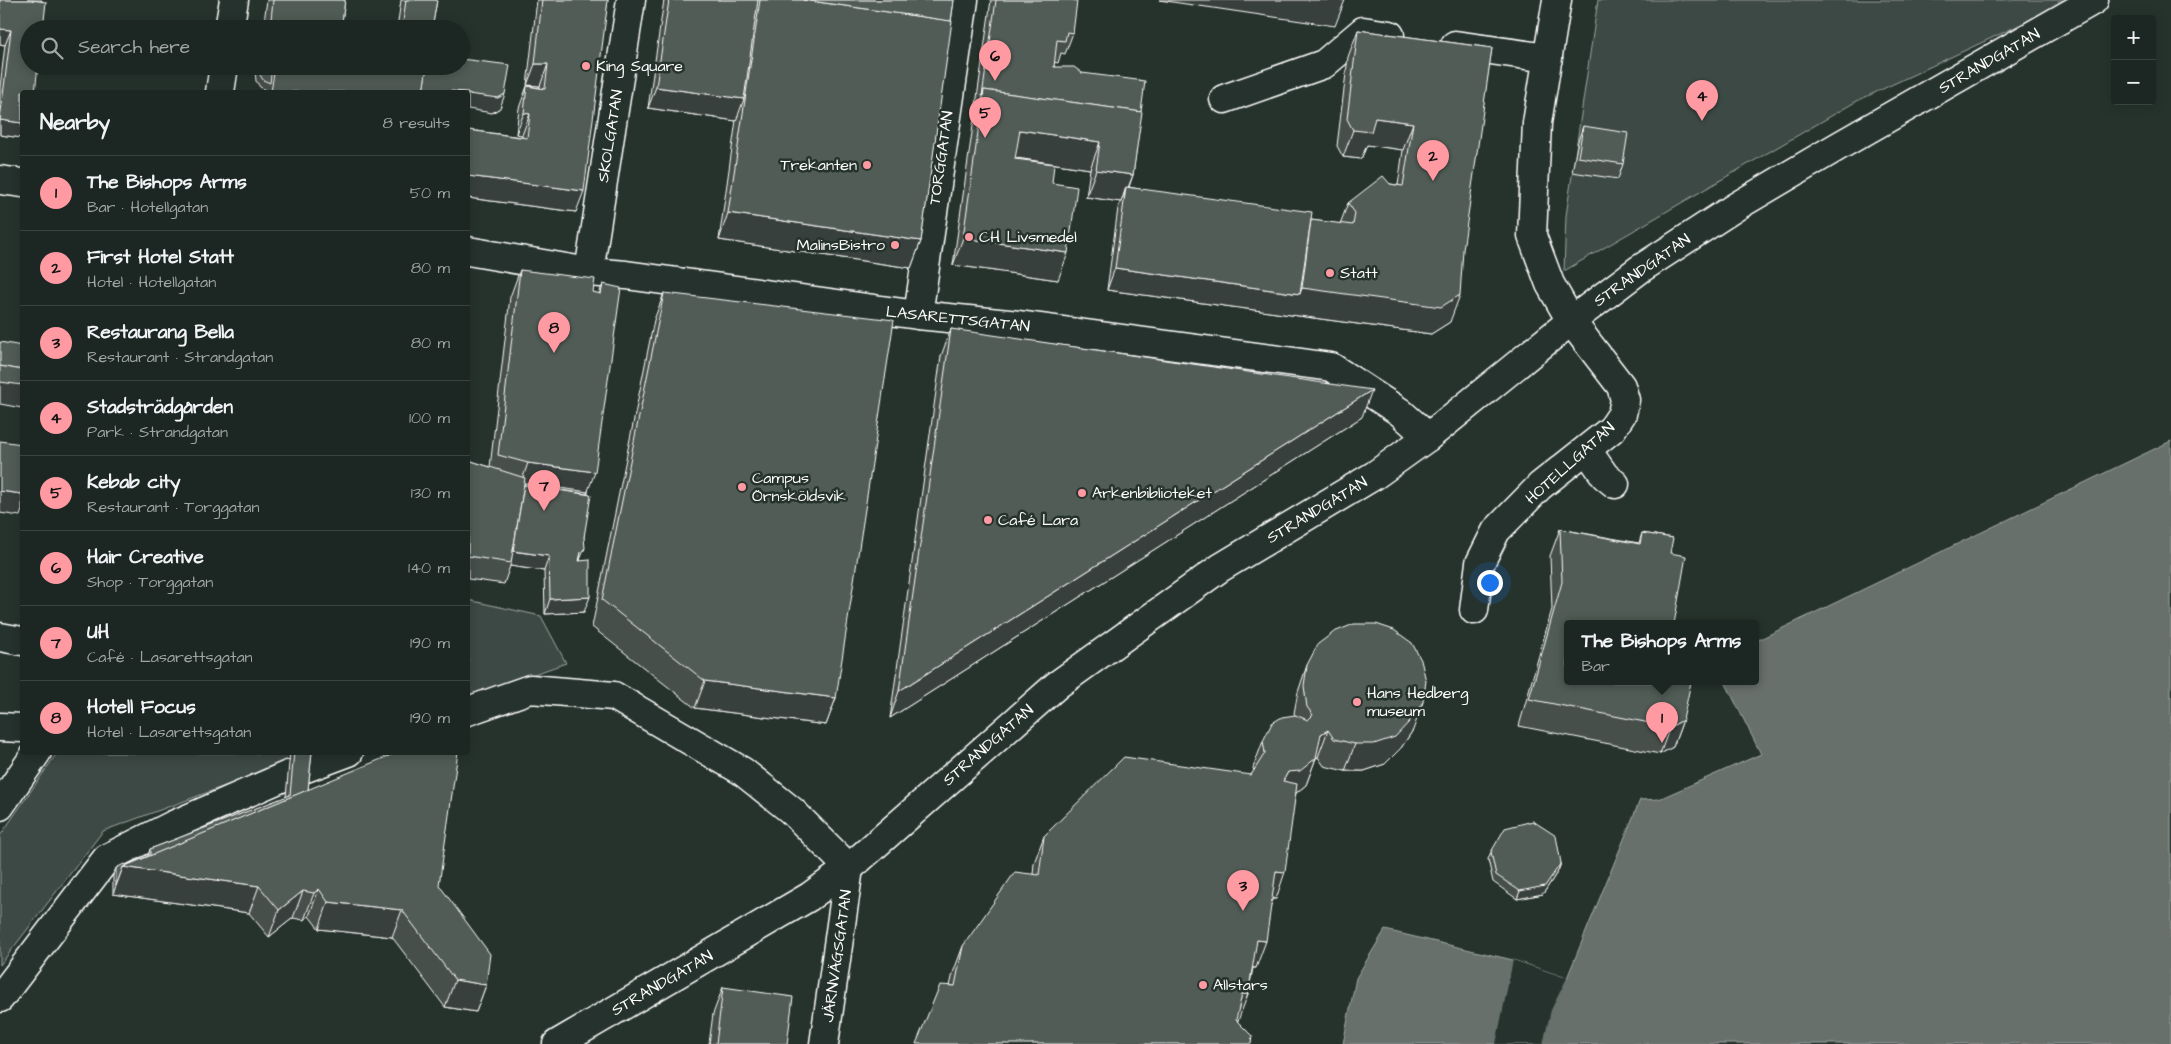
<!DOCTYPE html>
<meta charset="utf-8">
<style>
body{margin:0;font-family:"Architects Daughter",sans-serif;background:#29322f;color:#f1f3f6}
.controls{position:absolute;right:15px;top:15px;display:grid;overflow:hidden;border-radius:5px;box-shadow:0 2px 12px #0003}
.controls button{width:45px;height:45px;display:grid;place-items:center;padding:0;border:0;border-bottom:1px solid #3a4340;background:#1c2622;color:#f1f3f6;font:25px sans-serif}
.you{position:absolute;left:1489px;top:582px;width:18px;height:18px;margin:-12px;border:4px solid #fff;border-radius:50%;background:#1a73e8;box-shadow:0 0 0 8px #1a73e833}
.badge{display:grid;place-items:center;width:32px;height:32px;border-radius:50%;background:#ff9aa2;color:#111;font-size:16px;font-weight:700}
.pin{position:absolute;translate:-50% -41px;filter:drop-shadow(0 1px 2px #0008)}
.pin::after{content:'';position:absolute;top:26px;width:18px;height:15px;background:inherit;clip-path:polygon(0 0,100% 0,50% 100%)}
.popup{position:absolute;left:1564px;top:620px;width:195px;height:65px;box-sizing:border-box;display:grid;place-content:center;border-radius:5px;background:#1c2622;filter:drop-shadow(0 1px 4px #0005);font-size:16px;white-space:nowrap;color:#a0a5a5}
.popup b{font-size:19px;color:#f1f3f6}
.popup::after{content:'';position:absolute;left:50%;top:100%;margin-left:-10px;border:10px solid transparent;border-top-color:#1c2622}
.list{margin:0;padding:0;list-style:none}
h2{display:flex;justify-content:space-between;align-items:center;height:65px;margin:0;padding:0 20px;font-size:21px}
h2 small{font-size:16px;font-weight:400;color:#a0a5a5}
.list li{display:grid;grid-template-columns:32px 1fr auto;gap:15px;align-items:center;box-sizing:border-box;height:75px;padding:0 20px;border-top:1px solid #3a4340}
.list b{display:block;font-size:19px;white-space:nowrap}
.list p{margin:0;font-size:16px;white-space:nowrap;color:#a0a5a5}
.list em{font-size:16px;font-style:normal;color:#a0a5a5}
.icon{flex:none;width:28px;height:28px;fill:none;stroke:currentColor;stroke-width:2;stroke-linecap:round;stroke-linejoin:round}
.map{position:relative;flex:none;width:2171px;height:1044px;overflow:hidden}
.search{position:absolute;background:#1c2622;box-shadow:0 2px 12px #0003;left:20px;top:20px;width:450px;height:55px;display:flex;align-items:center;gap:12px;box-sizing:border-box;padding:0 18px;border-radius:28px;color:#a0a5a5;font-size:19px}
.panel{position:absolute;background:#1c2622;box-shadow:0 2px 12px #0003;left:20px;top:90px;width:450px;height:665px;border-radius:5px}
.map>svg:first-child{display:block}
</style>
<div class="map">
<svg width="2171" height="1044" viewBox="0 0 2171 1044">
<rect width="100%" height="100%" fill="#26332d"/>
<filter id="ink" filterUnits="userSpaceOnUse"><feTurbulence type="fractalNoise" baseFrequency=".02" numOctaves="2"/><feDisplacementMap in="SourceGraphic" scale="10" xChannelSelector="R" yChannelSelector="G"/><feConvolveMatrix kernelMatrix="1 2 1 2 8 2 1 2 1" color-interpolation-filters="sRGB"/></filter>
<g filter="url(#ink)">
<g fill="#3e4944" stroke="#9ea4a2">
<path d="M1598 0H2065L2047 12 1857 101 1564 271 1566 216Z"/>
<path d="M468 600 541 616 566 663 468 697Z"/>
<path d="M57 753H314L103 831 0 965V836Z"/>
</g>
<path fill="#67706c" stroke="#a4a9a7" d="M2171 441V1044H1343L1356 978 1385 930 1513 960 1567 978 1640 800 1659 799 1761 754 1725 682H1756V641Z"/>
<path fill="#26332d" d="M1513 960 1567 978 1551 1010 1543 1044H1496Z"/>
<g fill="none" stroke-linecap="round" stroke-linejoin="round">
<defs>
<g id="minor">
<path d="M229 29 234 0"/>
<path d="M1455 45 1548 58"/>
<path d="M220 92 224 66"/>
<path d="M1224 99 1324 64 1363 31 1390 35"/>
<path d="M0 180 22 183"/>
<path d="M468 251 589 272 626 275 918 315 1019 325 1331 367 1400 412 1428 437"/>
<path d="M589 272 631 0"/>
<path d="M918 315 964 0"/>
<path d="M1587 450 1605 476 1615 484"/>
<path d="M1474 610 1480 563 1496 531 1540 486 1612 429 1622 414 1625 400 1621 386 1571 321 1550 284 1532 236 1537 123 1557 0"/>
<path d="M0 637 22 641"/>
<path d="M468 711 530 689 614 696 742 771 792 811 849 868 824 1044"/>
<path d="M0 727 22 728"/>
<path d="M306 768 349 752"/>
<path d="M0 806 37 752"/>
<path d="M0 998 107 858 173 825 288 775"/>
</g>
<path id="major" d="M557 1044 809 897 849 868 1057 685 1220 568 1375 475 1428 437 1571 321 1640 269 1737 206 1837 147 2094 0"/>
</defs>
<use href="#minor" stroke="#fff" stroke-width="31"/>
<use href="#major" stroke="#fff" stroke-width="31"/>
<use href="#minor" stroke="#26332d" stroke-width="28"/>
<use href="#major" stroke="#26332d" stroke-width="28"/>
</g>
<g fill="#464f4b" stroke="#fff">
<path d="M0 0H42L22 138 0 135V87L5 45 0 44Z"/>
<path d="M267 0H345L341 29H263Z"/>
<path d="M401 0H437L432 29H397Z"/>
<path d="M537 0H608L576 212 468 198V130L522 137V135L516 134 519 108 527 86 540 88V86L527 85Z"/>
<path d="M664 0H954L921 241 911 268 719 240 736 120V121L648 108Z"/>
<path d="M991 0H1072L1073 33 1065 54 1061 53 1058 63 1054 62V67L1141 112 1133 175 1129 187 1310 224 1311 220 1340 224 1348 203 1390 184 1398 185 1403 150 1367 145 1361 159 1343 157 1337 146 1348 57 1358 30 1492 48 1450 322 1431 334 1107 290 1118 208 1121 202 1086 197 1090 169 1015 158 1052 183 1058 280 953 265Z"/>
<path d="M256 66H461L500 108 492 113 468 92H267V91L260 87 256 81 255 71Z"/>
<path d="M1583 126 1623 164 1618 179 1572 172 1578 141Z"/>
<path d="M520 270 599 294 603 284 588 492 584 537 580 561 584 612 545 614 544 571 510 566 504 584 468 579V460L490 467 510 297Z"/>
<path d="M664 293 836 698 826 725 695 708 592 627 654 320Z"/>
<path d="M951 329 1362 417 890 718 941 356Z"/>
<path d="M1560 529 1639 543 1642 533 1673 538 1568 624 1683 720 1673 747 1660 754 1519 726 1552 609 1550 556Z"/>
<path d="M1307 665 1413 730 1401 748 1385 764 1364 771H1345L1324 766 1318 757 1316 758 1306 785 1296 793 1276 899H1272L1256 968H1253L1248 994 950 986 953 973 963 946 1033 874 1034 863 1044 836 1251 775 1254 771 1253 768 1263 741 1295 715 1294 713 1298 692Z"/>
<path d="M290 752H312L308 790 439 885 486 985 476 1012 445 1007 392 937 319 929 309 916 304 920 293 918 269 937 249 913 113 894V875L116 868 127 865 148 856 150 849 286 797Z"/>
<path d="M1491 852 1561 863 1558 871 1543 894 1517 899 1493 882 1488 859Z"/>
<path d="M723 987 787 1044H709L713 1014Z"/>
</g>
<g fill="#39403d" stroke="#fff">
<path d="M1159 0H1345L1335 26Z"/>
<path d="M271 20 336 29H267Z"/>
<path d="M0 29 11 30 5 45 0 44Z"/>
<path d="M535 64H548L540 86 527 85Z"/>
<path d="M656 87 744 99 736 121 648 108Z"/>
<path d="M468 94H505L500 108 492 113 468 109Z"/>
<path d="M524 113 530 114 522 135 516 134Z"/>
<path d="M1375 118 1413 123 1403 150 1367 145 1361 159 1343 157 1353 130Z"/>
<path d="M0 120 22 123V138L0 135Z"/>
<path d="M1020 130 1100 142 1090 169 1010 157Z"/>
<path d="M1096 170 1133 175 1124 198 1126 187 1121 202 1086 197Z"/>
<path d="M468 176 584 191 576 212 468 198Z"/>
<path d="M728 213 921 241 911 268 719 240Z"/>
<path d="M963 238 1068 253 1058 280 953 265Z"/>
<path d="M1115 268 1300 294 1302 288 1460 295 1450 322 1431 334 1107 290Z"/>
<path d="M0 373 22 377V408L0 404Z"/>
<path d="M1372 390 1362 417 890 718 899 691Z"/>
<path d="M528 463 595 472 585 499 521 483Z"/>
<path d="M0 491 22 494V510L20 516 0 513Z"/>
<path d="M585 548 579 562 581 552Z"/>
<path d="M511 551 549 556 544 571 510 566 511 563Z"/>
<path d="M590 597 584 612 545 614 550 599Z"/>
<path d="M705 681 836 698 826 725 695 708Z"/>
<path d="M1423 702 1413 730 1401 748 1385 764 1364 771H1345L1355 744Z"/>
<path d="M1683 720 1673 747 1660 754 1670 727Z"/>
<path d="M1328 730 1318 757 1311 761 1321 734Z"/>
<path d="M1316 758 1306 785 1290 798 1283 781 1288 772Z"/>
<path d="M1561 863 1558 871 1543 894 1517 899 1520 891Z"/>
<path d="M123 867 259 886 249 913 113 894Z"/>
<path d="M1276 871 1285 872 1276 899 1266 898Z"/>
<path d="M319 889 309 916 304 920 314 893Z"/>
<path d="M303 891 293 918 269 937 279 910Z"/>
<path d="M328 902 402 910 392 937 319 929Z"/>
<path d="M1257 940 1266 941 1256 968 1247 967Z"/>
<path d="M455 980 486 985 476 1012 445 1007Z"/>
<path d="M1242 994H1248L1238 1021H1232Z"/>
</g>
<g fill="#515c57" stroke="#fff">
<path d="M0 0H31L46 2 43 29H29V66H38L35 92H22V123L0 120 11 30 0 29Z"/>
<path d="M273 0H345L341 29 271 20Z"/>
<path d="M406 0H437L432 29H402Z"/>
<path d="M542 0H608L584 191 468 176V130L527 138 530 114 524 113 527 86 545 89 548 64H535Z"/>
<path d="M669 0H758L744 99 656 87Z"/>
<path d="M760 0H803L952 21 921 241 728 213Z"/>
<path d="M803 0H954L951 21Z"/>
<path d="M996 0H1072L1077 1 1073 33 1067 32 1065 41 1057 40 1054 67H1074L1082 73 1145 81 1141 112 984 90 982 96Z"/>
<path d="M1358 30 1492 48 1463 250 1460 295 1441 307 1302 288 1311 220 1353 225 1355 213 1348 203 1383 176 1390 184 1403 186 1413 123 1375 118 1371 132 1353 130 1347 119Z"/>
<path d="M461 59 510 65 505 94 498 98 468 94V92L450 91 449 92H423L427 66H461Z"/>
<path d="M258 66H272L270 83 263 80 259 73Z"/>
<path d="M275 66H427L423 92H271Z"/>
<path d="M984 90 1142 112 1133 175 1096 170 1100 142 1020 130 1015 159 1054 164 1052 183 1077 187 1068 253 963 238Z"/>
<path d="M1583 126 1628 133 1623 164 1578 157Z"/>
<path d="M1126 187 1312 212 1300 294 1115 268Z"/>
<path d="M520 270 595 279 593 292 601 294 603 284 621 288 595 472 528 463 498 455Z"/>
<path d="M664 293 894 320 836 698 705 681 602 600Z"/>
<path d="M951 329 1372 390 899 691Z"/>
<path d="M0 342 22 346V370L0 366Z"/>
<path d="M0 366 22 370V385L0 382Z"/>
<path d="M0 441 22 444V494L0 491Z"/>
<path d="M468 460 525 478 511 563 468 556Z"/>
<path d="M524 483 588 492 587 494 524 485Z"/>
<path d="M524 485 591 495 584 537 585 548 581 552 579 561 590 560V597L550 599 549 556 513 551Z"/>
<path d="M1560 529 1640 544 1642 533 1673 538 1670 553 1686 556 1674 624H1568V682H1691L1683 720 1670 727 1529 699 1562 582Z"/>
<path d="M1354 624H1376L1394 630 1412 643 1421 660 1426 681 1423 702 1410 721 1395 737 1374 744H1355L1334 739 1328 730 1321 734 1316 758 1300 771 1288 772 1283 781 1297 784 1285 872 1276 871 1266 941 1257 940 1248 994H1242L1236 1020 1252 1036 1251 1044H916L940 985 955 986 963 946 1015 872 1039 875 1044 836 1124 757 1251 775 1265 753 1263 741 1272 723 1282 717 1295 715 1308 720 1313 715 1307 707 1304 686 1307 665 1318 644 1334 632Z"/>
<path d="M294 752H312L308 790 150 856V849L290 795Z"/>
<path d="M398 752H458L439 885 490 954 486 985 455 980 402 910 328 902 319 889 314 893 303 891 279 910 259 886 123 867Z"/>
<path d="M1533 821 1556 836 1561 863 1545 886 1520 891 1496 875 1491 852 1505 828Z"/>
<path d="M124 864 127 865 123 867 116 886V868Z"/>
<path d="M723 987 793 997 787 1044H716Z"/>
</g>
</g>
<g fill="#ff9aa2" stroke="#26332d" stroke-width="2">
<circle cx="586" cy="66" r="5"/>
<circle cx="867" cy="165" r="5"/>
<circle cx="969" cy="237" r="5"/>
<circle cx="895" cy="245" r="5"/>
<circle cx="1330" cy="273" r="5"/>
<circle cx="742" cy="487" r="5"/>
<circle cx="1082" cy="493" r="5"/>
<circle cx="988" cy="520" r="5"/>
<circle cx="1357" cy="702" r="5"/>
<circle cx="1203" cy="985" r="5"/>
</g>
<g text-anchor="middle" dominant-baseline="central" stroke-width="5" stroke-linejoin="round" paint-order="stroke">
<g font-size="16" fill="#fff" stroke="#26332d">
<text transform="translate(1989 61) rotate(-30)">STRANDGATAN</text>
<text transform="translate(610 136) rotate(-81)">SKOLGATAN</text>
<text transform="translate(941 158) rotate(-82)">TORGGATAN</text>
<text transform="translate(1642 270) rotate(-35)">STRANDGATAN</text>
<text transform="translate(958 319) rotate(6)">LASARETTSGATAN</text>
<text transform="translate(1570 463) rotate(-42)">HOTELLGATAN</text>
<text transform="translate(1317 510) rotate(-31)">STRANDGATAN</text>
<text transform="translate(988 745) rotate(-41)">STRANDGATAN</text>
<text transform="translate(837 956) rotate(-82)">JÄRNVÄGSGATAN</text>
<text transform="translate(662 983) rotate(-30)">STRANDGATAN</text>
</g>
<g font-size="16" fill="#fff" stroke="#26332d" text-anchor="start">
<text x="596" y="66">King Square</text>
<text x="857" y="165" text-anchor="end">Trekanten</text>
<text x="979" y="237">CH Livsmedel</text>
<text x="885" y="245" text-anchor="end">MalinsBistro</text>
<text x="1340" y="273">Statt</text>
<text x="752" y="478">Campus<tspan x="752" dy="18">Örnsköldsvik</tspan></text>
<text x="1092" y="493">Arkenbiblioteket</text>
<text x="998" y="520">Café Lara</text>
<text x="1367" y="693">Hans Hedberg<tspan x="1367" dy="18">museum</tspan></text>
<text x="1213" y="985">Allstars</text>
</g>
</g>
</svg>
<div class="controls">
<button>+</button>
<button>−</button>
</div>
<div class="you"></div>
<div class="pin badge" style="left:1662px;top:743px">1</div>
<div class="popup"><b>The Bishops Arms</b>Bar</div>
<div class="pin badge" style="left:1433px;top:181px">2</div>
<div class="pin badge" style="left:1243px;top:911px">3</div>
<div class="pin badge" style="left:1702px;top:121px">4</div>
<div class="pin badge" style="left:985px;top:138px">5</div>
<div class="pin badge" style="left:995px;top:81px">6</div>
<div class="pin badge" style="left:544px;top:511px">7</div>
<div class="pin badge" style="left:554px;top:353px">8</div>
<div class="search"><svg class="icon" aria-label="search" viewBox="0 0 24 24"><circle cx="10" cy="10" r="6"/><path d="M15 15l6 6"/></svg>Search here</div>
<section class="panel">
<h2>Nearby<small>8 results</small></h2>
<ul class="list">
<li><span class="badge">1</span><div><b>The Bishops Arms</b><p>Bar · Hotellgatan</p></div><em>50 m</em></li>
<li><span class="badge">2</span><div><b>First Hotel Statt</b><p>Hotel · Hotellgatan</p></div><em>80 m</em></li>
<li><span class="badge">3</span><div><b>Restaurang Bella</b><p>Restaurant · Strandgatan</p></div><em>80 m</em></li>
<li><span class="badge">4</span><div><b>Stadsträdgården</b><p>Park · Strandgatan</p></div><em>100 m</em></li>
<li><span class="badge">5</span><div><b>Kebab city</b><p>Restaurant · Torggatan</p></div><em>130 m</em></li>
<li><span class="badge">6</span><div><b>Hair Creative</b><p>Shop · Torggatan</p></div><em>140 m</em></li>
<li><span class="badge">7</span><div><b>UH</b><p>Café · Lasarettsgatan</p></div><em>190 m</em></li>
<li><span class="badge">8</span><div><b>Hotell Focus</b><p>Hotel · Lasarettsgatan</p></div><em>190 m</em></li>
</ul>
</section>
</div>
